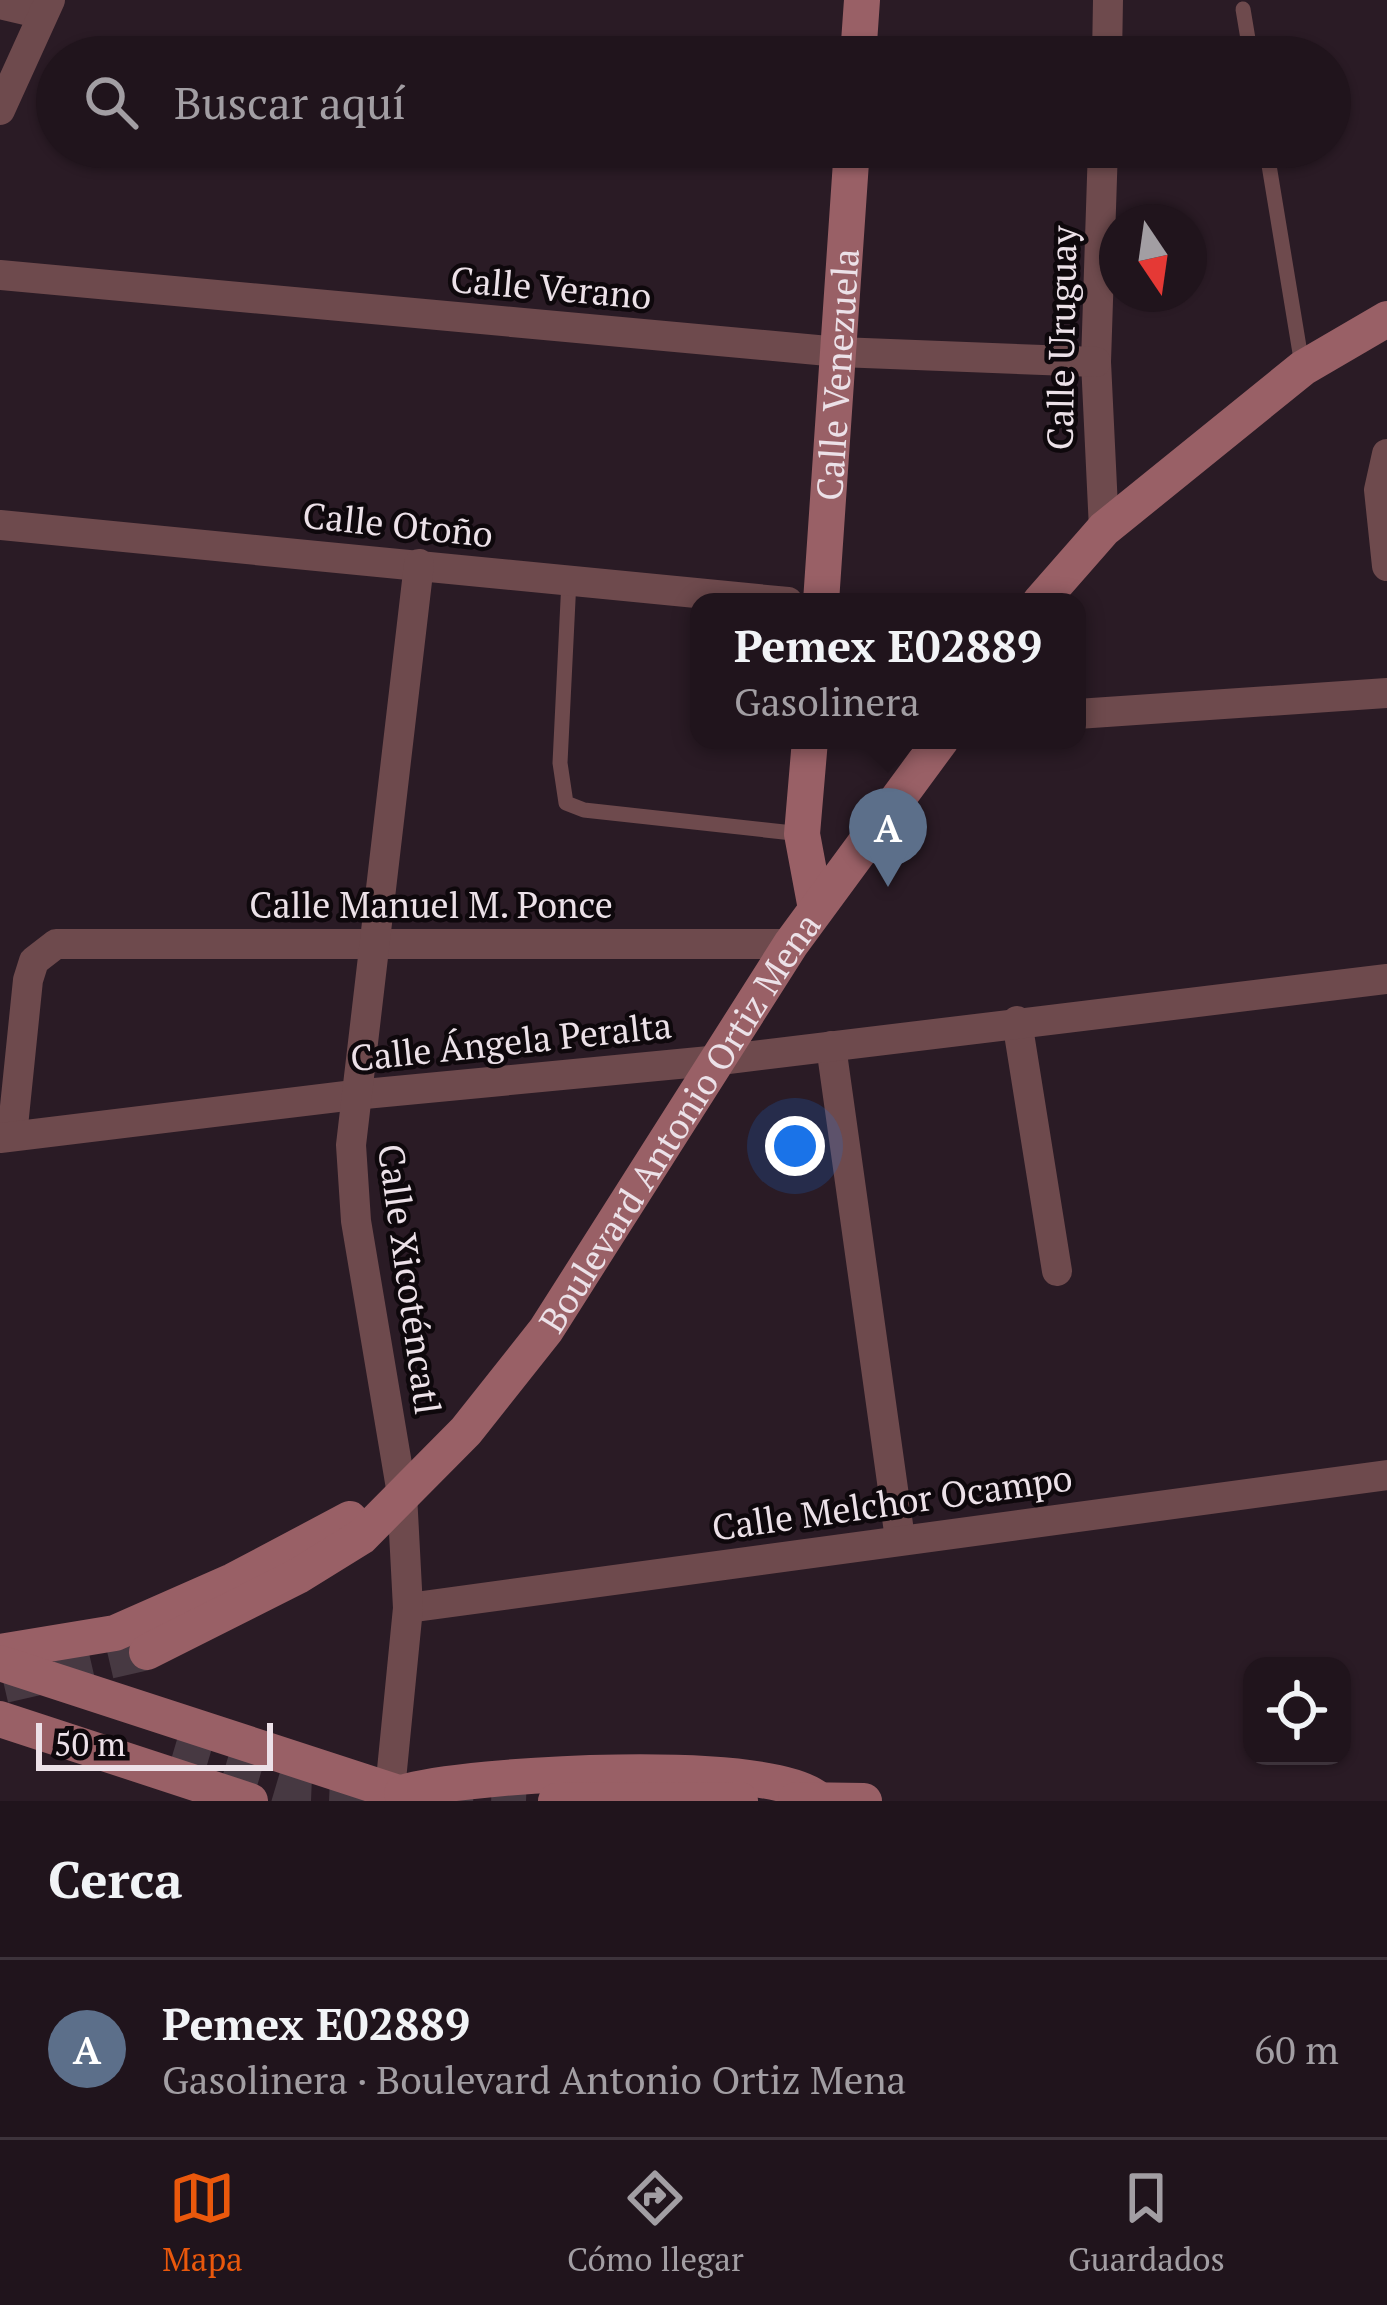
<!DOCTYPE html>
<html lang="es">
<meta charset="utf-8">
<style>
body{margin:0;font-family:"PT Serif",serif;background:#2d2129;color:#f1f3f6}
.controls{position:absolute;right:36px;bottom:36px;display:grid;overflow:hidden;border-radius:24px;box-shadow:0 3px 9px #0004}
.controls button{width:108px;height:108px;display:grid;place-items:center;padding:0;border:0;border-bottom:3px solid #3d333b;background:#20141c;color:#f1f3f6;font:60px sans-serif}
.compass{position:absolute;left:1099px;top:204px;width:108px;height:108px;border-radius:50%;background:#20141c;box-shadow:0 3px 9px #0004;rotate:167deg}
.scale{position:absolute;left:36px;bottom:30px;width:237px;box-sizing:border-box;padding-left:12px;border:6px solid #ece1e8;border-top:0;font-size:33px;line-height:42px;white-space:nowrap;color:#ece1e8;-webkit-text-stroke:9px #0e080c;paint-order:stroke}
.you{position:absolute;left:795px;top:1146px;width:42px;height:42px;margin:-30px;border:9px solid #fff;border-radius:50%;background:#1a73e8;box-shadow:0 0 0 18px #1a73e833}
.badge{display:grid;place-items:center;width:78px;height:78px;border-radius:50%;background:#ea580c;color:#fff;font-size:39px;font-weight:700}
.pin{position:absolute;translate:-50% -99px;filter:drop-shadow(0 3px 6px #0008)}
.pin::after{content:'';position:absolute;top:63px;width:42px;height:36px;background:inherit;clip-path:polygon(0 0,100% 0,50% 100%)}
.popup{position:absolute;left:690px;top:593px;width:396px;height:156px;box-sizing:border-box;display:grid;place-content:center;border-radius:24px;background:#20141c;filter:drop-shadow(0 3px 9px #0005);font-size:39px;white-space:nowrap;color:#a29ea3}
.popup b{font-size:45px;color:#f1f3f6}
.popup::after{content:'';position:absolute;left:50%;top:100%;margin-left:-24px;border:24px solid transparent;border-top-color:#20141c}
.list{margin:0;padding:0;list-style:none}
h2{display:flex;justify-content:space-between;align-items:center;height:156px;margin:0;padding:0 48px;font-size:51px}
h2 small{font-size:39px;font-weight:400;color:#a29ea3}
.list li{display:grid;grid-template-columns:78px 1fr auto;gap:36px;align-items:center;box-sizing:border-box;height:180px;padding:0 48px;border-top:3px solid #3d333b}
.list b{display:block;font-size:45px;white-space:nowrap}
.list p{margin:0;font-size:39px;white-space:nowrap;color:#a29ea3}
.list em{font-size:39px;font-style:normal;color:#a29ea3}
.icon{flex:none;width:66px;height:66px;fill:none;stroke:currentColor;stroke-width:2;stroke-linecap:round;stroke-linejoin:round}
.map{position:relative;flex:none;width:1387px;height:1801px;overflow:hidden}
.search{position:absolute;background:#20141c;box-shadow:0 3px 9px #0004;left:36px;right:36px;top:36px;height:132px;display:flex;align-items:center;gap:30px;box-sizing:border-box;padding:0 42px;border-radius:66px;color:#a29ea3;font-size:45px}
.sheet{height:336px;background:#20141c}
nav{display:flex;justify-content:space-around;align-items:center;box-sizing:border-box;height:168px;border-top:3px solid #3d333b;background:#20141c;font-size:33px;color:#a29ea3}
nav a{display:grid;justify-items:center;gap:6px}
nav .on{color:#ea580c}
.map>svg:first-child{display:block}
</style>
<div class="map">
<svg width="1387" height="1801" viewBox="0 0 1387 1801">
<rect width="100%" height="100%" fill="#2a1b25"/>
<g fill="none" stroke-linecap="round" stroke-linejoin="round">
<g stroke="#473942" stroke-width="36" stroke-dasharray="36 18" stroke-linecap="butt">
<path d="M4 1685 147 1652"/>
<path d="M173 1753 305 1792 526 1801"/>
</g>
<g stroke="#6e4a4d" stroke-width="15">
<path d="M1243 9 1251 57"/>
<path d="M1266 147 1302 365"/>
<path d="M569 580 560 763 566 803 584 810 802 834"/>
</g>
<g stroke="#6e4a4d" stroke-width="30">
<path d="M0 4 42 14"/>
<path d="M1107 57 1108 0"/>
<path d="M0 110 50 0"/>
<path d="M1103 147 1096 362 1104 529"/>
<path d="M0 275 839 352 1096 362"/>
<path d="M1387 454 1379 490 1387 566"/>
<path d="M0 525 788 602"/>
<path d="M1077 714 1387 693"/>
<path d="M1017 1021 1057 1271"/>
<path d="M831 1046 900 1539"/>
<path d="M12 1136 28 980 34 961 56 944H791"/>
<path d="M0 1138 354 1095 720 1060 1387 979"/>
<path d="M408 1608 1387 1475"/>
<path d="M390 1790 408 1608 402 1494 356 1221 351 1145 419 564"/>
</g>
<g stroke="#996066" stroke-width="36">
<path d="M858 57 862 0"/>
<path id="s1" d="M821 602 852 147"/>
<path d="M1040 602 1104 529 1303 368 1387 319"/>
<path d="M810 740 802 834 816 909"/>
<path d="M0 1652 115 1633 233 1581 350 1519"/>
<path id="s2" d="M147 1652 298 1576 361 1537 466 1431 546 1330 791 944 941 740"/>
<path d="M0 1663 423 1801"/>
<path d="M0 1719 250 1801"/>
<path d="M402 1793C466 1773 774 1756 819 1800"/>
<path d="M796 1800 864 1801"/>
<path d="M556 1801 740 1800"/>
</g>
</g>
<g text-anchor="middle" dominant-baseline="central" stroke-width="9" stroke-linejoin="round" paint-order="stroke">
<g font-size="36" fill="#ece1e8" stroke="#0e080c">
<text transform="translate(551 287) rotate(5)">Calle Verano</text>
<text transform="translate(1061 338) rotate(-89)">Calle Uruguay</text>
<text stroke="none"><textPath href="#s1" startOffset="228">Calle Venezuela</textPath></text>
<text transform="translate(398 524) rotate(6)">Calle Otoño</text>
<text x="431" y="904">Calle Manuel M. Ponce</text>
<text transform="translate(511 1041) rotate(-6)">Calle Ángela Peralta</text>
<text stroke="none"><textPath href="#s2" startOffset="768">Boulevard Antonio Ortiz Mena</textPath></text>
<text transform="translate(410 1279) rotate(82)">Calle Xicoténcatl</text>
<text transform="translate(892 1502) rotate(-8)">Calle Melchor Ocampo</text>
</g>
</g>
</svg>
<div class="controls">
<button><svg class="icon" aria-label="locate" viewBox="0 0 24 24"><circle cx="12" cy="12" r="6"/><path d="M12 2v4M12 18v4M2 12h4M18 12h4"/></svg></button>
</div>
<svg class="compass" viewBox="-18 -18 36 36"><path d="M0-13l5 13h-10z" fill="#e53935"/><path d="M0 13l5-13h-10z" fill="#a29ea3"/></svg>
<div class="scale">50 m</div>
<div class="you"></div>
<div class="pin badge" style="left:888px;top:887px;background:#5c6f8a">A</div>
<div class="popup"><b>Pemex E02889</b>Gasolinera</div>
<div class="search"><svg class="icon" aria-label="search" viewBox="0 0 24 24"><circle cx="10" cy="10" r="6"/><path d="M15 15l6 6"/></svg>Buscar aquí</div>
</div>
<section class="sheet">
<h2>Cerca<small></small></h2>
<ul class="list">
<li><span class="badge" style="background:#5c6f8a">A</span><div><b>Pemex E02889</b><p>Gasolinera · Boulevard Antonio Ortiz Mena</p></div><em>60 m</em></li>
</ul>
</section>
<nav>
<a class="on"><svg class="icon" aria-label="map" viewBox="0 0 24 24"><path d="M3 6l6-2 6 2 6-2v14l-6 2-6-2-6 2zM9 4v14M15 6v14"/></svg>Mapa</a>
<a><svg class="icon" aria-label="directions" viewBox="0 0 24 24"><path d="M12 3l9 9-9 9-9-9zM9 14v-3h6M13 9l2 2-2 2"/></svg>Cómo llegar</a>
<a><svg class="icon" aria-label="saved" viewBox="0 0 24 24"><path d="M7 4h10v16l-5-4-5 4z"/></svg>Guardados</a>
</nav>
